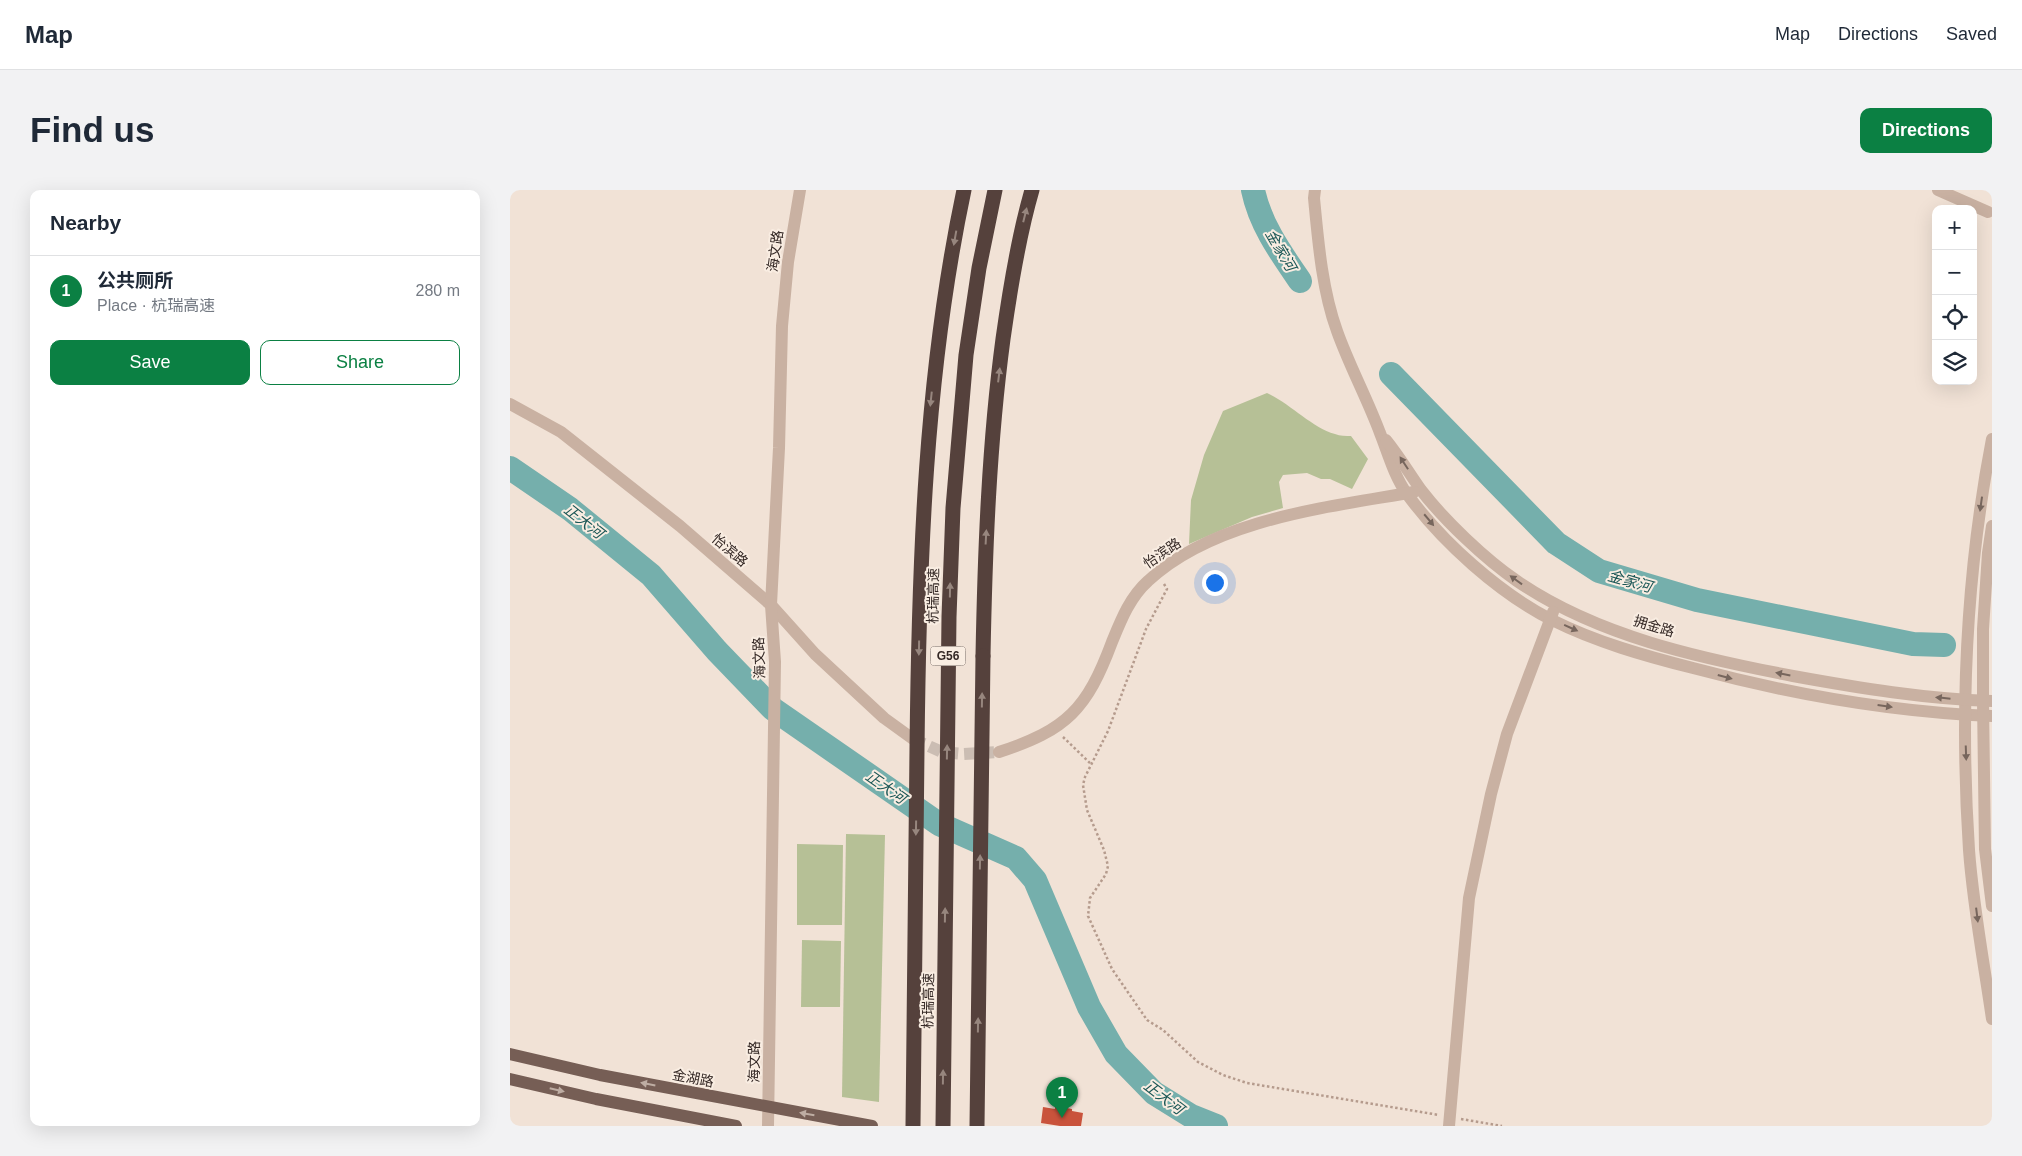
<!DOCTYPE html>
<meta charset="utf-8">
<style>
body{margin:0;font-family:Arial,"Noto Sans SC",sans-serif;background:#f2f2f3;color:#1f2937}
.controls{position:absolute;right:15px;top:15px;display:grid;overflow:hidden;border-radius:10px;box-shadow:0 5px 20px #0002}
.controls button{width:45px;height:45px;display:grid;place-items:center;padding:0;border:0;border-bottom:1px solid #e0e1e3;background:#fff;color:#1f2937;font:25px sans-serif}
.you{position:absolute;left:704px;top:392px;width:18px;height:18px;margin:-12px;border:4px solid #fff;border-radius:50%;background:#1a73e8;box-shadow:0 0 0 8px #1a73e833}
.badge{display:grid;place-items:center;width:32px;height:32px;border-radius:50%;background:#0b8043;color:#fff;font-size:16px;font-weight:700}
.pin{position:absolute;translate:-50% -41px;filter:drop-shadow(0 1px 2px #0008)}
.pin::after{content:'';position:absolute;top:26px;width:18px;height:15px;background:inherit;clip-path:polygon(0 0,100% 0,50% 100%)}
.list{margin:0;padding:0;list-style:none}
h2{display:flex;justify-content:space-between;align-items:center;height:65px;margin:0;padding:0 20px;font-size:21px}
h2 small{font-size:16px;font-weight:400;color:#747a83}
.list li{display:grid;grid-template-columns:32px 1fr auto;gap:15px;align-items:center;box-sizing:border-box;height:70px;padding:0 20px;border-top:1px solid #e0e1e3}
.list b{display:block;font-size:19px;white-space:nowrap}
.list p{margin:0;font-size:16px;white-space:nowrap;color:#747a83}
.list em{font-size:16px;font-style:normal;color:#747a83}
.actions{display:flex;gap:10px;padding:15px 20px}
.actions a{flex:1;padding:11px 0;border:1px solid #0b8043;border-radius:10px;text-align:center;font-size:18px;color:#0b8043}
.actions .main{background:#0b8043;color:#fff}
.icon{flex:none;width:28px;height:28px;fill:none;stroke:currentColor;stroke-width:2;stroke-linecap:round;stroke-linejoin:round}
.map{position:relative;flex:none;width:1482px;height:936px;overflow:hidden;border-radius:10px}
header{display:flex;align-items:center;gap:30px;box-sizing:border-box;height:70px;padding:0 25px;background:#fff;border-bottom:1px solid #e0e1e3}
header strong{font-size:24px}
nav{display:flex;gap:28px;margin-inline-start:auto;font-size:18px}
.intro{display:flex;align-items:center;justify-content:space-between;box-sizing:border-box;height:120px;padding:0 30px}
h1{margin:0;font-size:35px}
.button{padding:12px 22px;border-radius:10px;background:#0b8043;color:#fff;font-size:18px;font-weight:700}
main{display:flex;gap:30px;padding:0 30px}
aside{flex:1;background:#fff;border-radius:10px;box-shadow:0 5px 20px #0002}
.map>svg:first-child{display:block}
</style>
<header>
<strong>Map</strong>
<nav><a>Map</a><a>Directions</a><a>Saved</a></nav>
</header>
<div class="intro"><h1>Find us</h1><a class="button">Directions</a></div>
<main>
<aside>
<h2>Nearby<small></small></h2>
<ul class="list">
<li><span class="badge">1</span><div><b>公共厕所</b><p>Place · 杭瑞高速</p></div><em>280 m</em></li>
</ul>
<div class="actions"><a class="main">Save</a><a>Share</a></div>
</aside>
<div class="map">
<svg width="1482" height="936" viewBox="0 0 1482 936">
<rect width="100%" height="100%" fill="#f1e2d6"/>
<g fill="#b6c096">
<path d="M757 203C781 214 801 237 825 244 830 246 836 246 841 246L858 269 842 299 820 289H811L797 283 773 285 769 292 773 318 742 327 679 354 681 310 694 265 713 221Z"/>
<path d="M336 644 375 645 369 912 332 907Z"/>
<path d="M287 654 333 655 332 735H287Z"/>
<path d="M292 750 331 751 330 817H291Z"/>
</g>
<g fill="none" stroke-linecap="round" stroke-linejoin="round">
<g stroke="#75afac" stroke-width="24">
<path d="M743 0C750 34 770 62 790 91"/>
<path d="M881 184 1046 353 1089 381 1187 410 1403 454 1434 455"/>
<path d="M0 278 60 319 141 385 207 461 263 519 429 634 506 668 525 690 579 817 606 864 644 903 681 926 706 936"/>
</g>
</g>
<path fill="#c9533c" d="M545 916 562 919V921L573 923 571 936H550L531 933 533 917 545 919Z"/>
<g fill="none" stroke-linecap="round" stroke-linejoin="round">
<path stroke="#cbbdb3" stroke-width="12" stroke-dasharray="12 6" stroke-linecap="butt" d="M403 549 432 562 454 564 489 562"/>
<g stroke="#b59b8d" stroke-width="2.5" stroke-dasharray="2.5 2.5" stroke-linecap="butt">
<path d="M654 394 657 399 636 439 598 541 575 587 573 595 577 620 594 660 598 676 596 684 580 708 578 726 602 779 637 830 653 840 688 872 713 885 737 893 929 925"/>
<path d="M553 547 581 574"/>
<path d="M951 929 992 936"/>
</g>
<g stroke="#c9b1a2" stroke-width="12">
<path d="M805 0 804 8C808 50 812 100 827 141 839 175 857 208 870 243 878 263 884 286 897 304 932 352 989 403 1042 430 1086 452 1135 466 1183 478 1280 504 1381 522 1482 526"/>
<path d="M1428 0 1478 22"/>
<path d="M0 214 51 242 170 336 261 415 305 464 374 528 403 549"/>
<path d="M1482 249C1456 383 1450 523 1459 660 1463 716 1474 773 1482 829"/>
<path d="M876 250C889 266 899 283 911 300 934 330 975 369 1007 391 1087 446 1189 468 1283 486 1349 498 1416 509 1482 511"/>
<path d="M1482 336 1478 363 1473 439V511L1475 659 1482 716"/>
<path d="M489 562C557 540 577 519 602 452 611 430 620 407 638 391 704 329 819 317 904 302"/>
<path d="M258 936 265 472 261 415 269 258 272 136 278 72 290 0"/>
<path d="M939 936 959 708 981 604 997 544 1043 422"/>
</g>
<g stroke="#765e55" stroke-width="12">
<path d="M0 864 90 885 362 936"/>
<path d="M0 889 86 909 226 936"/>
</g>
<path stroke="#55413c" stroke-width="15" d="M473 466C475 360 479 254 493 149 500 99 508 48 522 0"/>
<g stroke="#55413c" stroke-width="15">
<path d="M403 936C404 810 406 684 407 559 409 371 415 184 454 0"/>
<path d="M433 936 439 427 443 318 456 165 469 78 485 0"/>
<path d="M467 936 473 466"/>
</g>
</g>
<defs><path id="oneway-solid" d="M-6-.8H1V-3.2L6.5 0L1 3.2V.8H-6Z" transform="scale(1.25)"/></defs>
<g fill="#97867e">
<use href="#oneway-solid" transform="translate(515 25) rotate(-76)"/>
<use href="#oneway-solid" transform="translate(445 48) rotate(100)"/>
<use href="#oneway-solid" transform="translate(489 185) rotate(-83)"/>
<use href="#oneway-solid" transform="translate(421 209) rotate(96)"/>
<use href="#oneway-solid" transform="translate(476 347) rotate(-87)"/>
<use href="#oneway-solid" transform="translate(440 400) rotate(-89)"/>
<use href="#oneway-solid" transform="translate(409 458) rotate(91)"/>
<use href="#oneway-solid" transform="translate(472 510) rotate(-89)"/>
<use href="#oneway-solid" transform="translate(437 562) rotate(-89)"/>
<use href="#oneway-solid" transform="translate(406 638) rotate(91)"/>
<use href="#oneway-solid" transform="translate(470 672) rotate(-89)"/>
<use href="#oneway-solid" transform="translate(435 725) rotate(-89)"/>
<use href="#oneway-solid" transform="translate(468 835) rotate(-89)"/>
<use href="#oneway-solid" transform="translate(433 887) rotate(-89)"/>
</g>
<g fill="#77665d">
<use href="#oneway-solid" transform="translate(894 273) rotate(-123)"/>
<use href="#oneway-solid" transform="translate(1471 314) rotate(98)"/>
<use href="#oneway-solid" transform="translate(919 330) rotate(50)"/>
<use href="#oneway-solid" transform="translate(1006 390) rotate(-144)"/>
<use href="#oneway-solid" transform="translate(1061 438) rotate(24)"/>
<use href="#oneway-solid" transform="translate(1273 484) rotate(-169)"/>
<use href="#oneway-solid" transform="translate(1215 487) rotate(15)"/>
<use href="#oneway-solid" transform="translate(1433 508) rotate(-174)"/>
<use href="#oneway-solid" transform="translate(1375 516) rotate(8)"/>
<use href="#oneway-solid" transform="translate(1456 563) rotate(88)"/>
<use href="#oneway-solid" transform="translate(1467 725) rotate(83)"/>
</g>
<g fill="#beada3">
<use href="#oneway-solid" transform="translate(138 894) rotate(-169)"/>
<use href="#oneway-solid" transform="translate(47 900) rotate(13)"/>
<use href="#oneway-solid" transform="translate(297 924) rotate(-170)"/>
</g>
<g text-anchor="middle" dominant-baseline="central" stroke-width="4" stroke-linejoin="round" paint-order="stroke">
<rect fill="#f9ede2" stroke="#6f635e" stroke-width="1" x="420.5" y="456.5" width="35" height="19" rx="4"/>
<g font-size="12" font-weight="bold" fill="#342825">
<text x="438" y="466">G56</text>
</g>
<g font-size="14" fill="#342825" stroke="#f9ede2">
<text transform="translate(265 61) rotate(-82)">海文路</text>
<text transform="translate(220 360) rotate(41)">怡滨路</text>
<text transform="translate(652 363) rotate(-34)">怡滨路</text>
<text transform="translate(423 406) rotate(-89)">杭瑞高速</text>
<text transform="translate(1144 436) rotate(17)">拥金路</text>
<text transform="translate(249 468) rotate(-92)">海文路</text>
<text transform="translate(418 811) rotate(-89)">杭瑞高速</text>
<text transform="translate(244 872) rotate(-89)">海文路</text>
<text transform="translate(183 888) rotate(11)">金湖路</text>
</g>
<g font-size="15" font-style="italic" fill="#1a5655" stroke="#f9ede2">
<text transform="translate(771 60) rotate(60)">金家河</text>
<text transform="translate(74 331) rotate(38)">正大河</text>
<text transform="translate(1120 391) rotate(16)">金家河</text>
<text transform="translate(376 597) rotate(35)">正大河</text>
<text transform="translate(654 907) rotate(37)">正大河</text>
</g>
</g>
</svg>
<div class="controls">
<button>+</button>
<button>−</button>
<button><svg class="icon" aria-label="locate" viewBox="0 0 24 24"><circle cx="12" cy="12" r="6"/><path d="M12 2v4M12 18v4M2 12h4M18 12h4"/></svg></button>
<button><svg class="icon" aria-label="layers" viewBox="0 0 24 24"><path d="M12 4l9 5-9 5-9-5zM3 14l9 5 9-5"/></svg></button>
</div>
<div class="you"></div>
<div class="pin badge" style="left:552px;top:928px">1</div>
</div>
</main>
